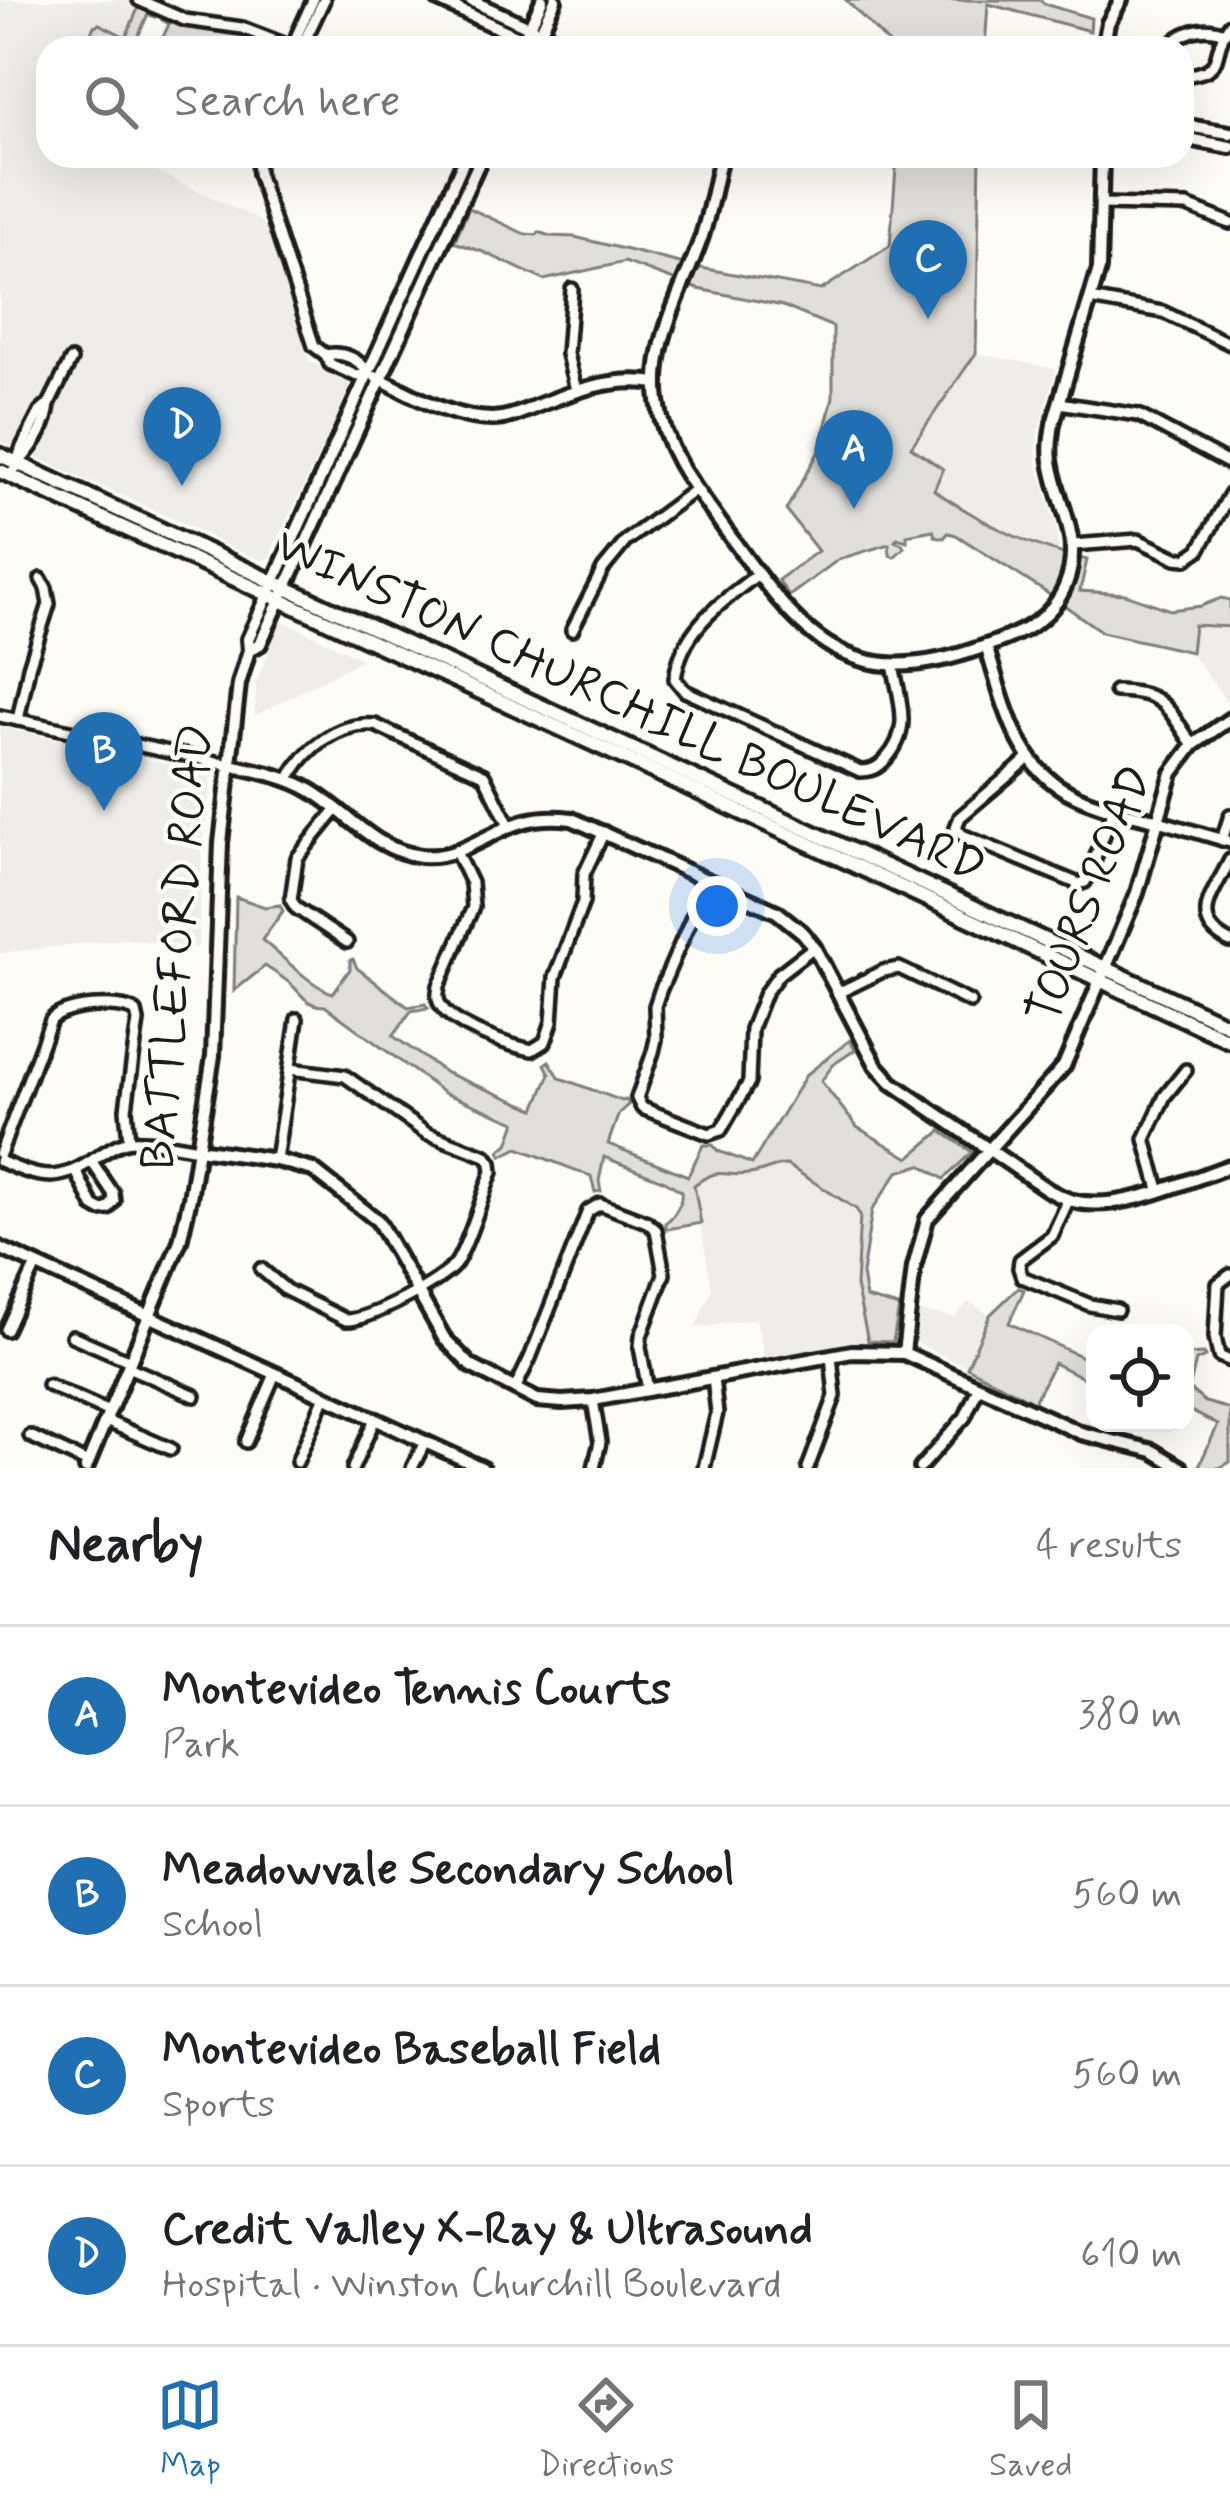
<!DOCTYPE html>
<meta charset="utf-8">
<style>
body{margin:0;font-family:Mynerve,sans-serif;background:#f2f2f2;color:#202124}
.controls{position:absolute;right:36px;bottom:36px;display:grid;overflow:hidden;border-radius:24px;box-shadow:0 12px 48px #0002}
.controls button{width:108px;height:108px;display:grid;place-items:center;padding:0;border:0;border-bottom:3px solid #e0e0e0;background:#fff;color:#202124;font:60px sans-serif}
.you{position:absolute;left:717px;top:906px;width:42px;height:42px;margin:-30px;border:9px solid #fff;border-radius:50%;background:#1a73e8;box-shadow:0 0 0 18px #1a73e833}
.badge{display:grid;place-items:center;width:78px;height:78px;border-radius:50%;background:#1f6fb2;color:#fff;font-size:39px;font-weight:700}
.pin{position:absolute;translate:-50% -99px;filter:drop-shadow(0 3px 6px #0008)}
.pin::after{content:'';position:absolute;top:63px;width:42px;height:36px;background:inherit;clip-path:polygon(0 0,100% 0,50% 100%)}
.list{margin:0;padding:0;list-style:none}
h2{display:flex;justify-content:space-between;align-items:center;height:156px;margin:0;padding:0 48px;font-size:51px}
h2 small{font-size:39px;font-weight:400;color:#757577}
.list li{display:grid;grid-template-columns:78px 1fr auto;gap:36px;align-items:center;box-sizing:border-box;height:180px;padding:0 48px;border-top:3px solid #e0e0e0}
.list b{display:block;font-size:45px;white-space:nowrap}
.list p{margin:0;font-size:39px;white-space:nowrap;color:#757577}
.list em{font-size:39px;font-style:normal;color:#757577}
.icon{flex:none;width:66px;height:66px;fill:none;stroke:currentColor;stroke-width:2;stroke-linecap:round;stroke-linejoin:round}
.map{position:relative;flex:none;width:1230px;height:1468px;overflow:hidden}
.search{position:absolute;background:#fff;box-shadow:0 12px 48px #0002;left:36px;right:36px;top:36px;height:132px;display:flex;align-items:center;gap:30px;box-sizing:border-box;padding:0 42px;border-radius:36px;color:#757577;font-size:45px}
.sheet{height:876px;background:#fff}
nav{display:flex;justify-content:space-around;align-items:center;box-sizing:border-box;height:168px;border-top:3px solid #e0e0e0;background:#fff;font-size:33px;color:#757577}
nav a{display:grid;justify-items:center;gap:6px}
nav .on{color:#1f6fb2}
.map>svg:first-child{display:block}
</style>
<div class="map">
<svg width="1230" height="1468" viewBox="0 0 1230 1468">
<rect width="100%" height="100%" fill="#fdfcf7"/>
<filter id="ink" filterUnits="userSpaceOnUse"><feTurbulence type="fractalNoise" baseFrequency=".00833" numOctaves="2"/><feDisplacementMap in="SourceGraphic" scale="24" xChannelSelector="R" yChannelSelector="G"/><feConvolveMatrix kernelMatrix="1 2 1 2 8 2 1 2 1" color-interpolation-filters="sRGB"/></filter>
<g filter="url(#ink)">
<g fill="#eeede9">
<path d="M0 0H127L139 6 125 37 94 26 84 48H48V156H123L257 219 267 228 309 361 351 382 335 421 268 559 261 560 231 548 194 528 0 441Z"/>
<path d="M976 353 1056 369 1038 431 1036 452 1038 466 1056 527 1059 554 1033 547 973 517 933 489 942 469 911 447Z"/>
<path d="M281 620 362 659 255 716 256 683Z"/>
<path d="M1194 625 1230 627 1229 705 1191 653Z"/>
<path d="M0 727 212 773 202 850 198 948 126 939 0 953Z"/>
<path d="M774 1165H787L857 1209 861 1214 856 1286 868 1341 764 1357 756 1319 695 1328 712 1290 694 1185 713 1172 751 1175Z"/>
<path d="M968 1302 990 1315 967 1367 917 1343 920 1312 955 1317Z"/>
</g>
<g fill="#e0dfdb" stroke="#7e7e7c" stroke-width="3">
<path d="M846 0H1041L1044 4 1091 18 1090 31 988 4 985 48H893Z"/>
<path d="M139 6 156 14 155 17 148 14 133 48H84L94 26 99 24 126 37Z"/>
<path d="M164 17 184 26 246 35 240 48H158L169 24 162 20Z"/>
<path d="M897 156H980L976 353 911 447 943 469 934 490C982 523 1029 547 1087 560L1080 591 1125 594 1170 610 1201 606 1221 598 1230 600V627L1194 625 1191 652 1102 632 1047 593 956 535 948 533 944 538 935 536 933 530 907 535V541L897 538 895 541 902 544 904 548 894 557 890 555 889 544 839 559 789 596 778 580 818 551 786 510 819 451 833 397V327L783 306 698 289 625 262 544 280 483 252 454 242 469 208 525 234 537 235 539 232 550 236 575 237 696 267 821 290 890 246Z"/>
<path d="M236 897 265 907 280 905 283 911 262 940C281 955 313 988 333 993L350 969V960L353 959 357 968 408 1007 425 1004 428 1008 411 1011 393 1036 446 1073 535 1109 550 1074 545 1064 549 1061 560 1078 622 1101 626 1100 629 1104 619 1113 608 1144 688 1176 703 1145H713L718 1151 752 1164 806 1075 850 1040 855 1050 834 1064 821 1081 857 1127 909 1158 941 1131 972 1152 944 1179 921 1165 898 1172 872 1210 862 1274 866 1298 899 1307 893 1342 868 1341 856 1286 860 1215 856 1209 787 1165C773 1165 763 1173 749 1174 721 1178 722 1165 694 1185L701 1223 667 1229 665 1223C674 1217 683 1203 681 1191L665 1181 604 1157 599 1181 601 1191 595 1192 591 1176 518 1148 502 1156 500 1151 508 1144 516 1122 444 1093 325 1006C307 1006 303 996 292 985 284 978 274 972 265 966L234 991Z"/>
<path d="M1018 1288 1024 1290 1009 1323 1095 1363V1384L1054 1363 1034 1402 967 1367 990 1315Z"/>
<path d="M1204 1354 1205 1357 1196 1361 1189 1389 1205 1402 1230 1409V1462L1219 1468H1198L1218 1425 1185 1408V1355Z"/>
</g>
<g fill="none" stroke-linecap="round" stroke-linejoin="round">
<defs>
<g id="minor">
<path d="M139 0 185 20 242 28 294 48"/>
<path d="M298 44 306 38 324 0"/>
<path d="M296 48 297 35 313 0"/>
<path d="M1167 48C1181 32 1203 24 1224 33"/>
<path d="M1182 76C1230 71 1208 55 1230 24"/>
<path d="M257 156 258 173 314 346 326 355C342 351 360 359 368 373"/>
<path d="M1102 204 1187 206 1230 223"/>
<path d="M572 289 567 354 576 390"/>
<path d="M1090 299 1163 312 1230 344"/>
<path d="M326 355 330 364 357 376 368 373"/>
<path d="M1059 403 1138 415 1230 464"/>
<path d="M19 462C33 447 47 426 49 404"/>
<path d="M12 476 22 447 40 412 49 404 71 360"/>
<path d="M1074 545 1138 540 1176 558 1186 559 1199 550 1230 494"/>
<path d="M758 574C722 602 681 629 675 679L685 691 860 771C872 771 878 768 886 759 913 729 899 700 893 664"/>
<path d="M572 630 603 569 626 541 696 489"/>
<path d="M1115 691C1166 692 1166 707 1193 745"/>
<path d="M0 716 230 765"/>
<path d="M18 720 29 667 49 604 46 588 41 579"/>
<path d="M1029 758 960 817 956 827 962 835 1079 884 1085 882 1089 875 1114 808"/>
<path d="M288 780C305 748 338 722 375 725L484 775 510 827"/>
<path d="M337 809 297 858 291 900 296 908 347 942"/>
<path d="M1159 821 1230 842"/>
<path d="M1222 840 1230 815"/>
<path d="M456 852 471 883 473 907 439 986C438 994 436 998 441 1006 455 1027 507 1045 532 1050L545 1042 552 1022 555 977 583 902 584 874 604 832"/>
<path d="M1230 860C1214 893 1187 921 1230 942"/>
<path d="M708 880 660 991 655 1006 656 1039 653 1052 637 1098 642 1108 709 1134 721 1130 749 1082 751 1029 765 993 779 974 814 947"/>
<path d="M838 993 883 971 899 968 970 1002"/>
<path d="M0 1154 51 1020C65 1005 119 1001 136 1012L138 1021 126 1109 129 1141"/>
<path d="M276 1160 297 1019"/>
<path d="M0 1161C40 1179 60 1184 97 1157 108 1150 119 1142 132 1141 152 1140 177 1145 198 1149"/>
<path d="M76 1171 93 1206 100 1210 108 1209 114 1201 113 1193 92 1162"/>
<path d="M1159 1189 1145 1139 1165 1096 1186 1070"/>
<path d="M1068 1201 1052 1236 1020 1260 1019 1268 1022 1277 1090 1305 1117 1310"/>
<path d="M261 1269 286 1290 346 1320C366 1322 445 1280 456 1263 469 1243 482 1196 492 1172L491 1163 486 1156 426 1133 345 1076 290 1069"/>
<path d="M1230 1275 1218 1284 1215 1337 1219 1356 1230 1361"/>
<path d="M6 1330 36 1265"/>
<path d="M72 1336 130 1361"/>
<path d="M128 1367 195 1396"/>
<path d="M48 1385 109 1412"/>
<path d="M515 1389 530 1358 588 1211 600 1204 647 1222 656 1230 664 1274 641 1336 640 1347 648 1390"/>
<path d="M593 1400 600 1442 594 1468"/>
<path d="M106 1421 171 1449"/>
<path d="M30 1436 88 1463"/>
<path d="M246 1442 275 1374"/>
<path d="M297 1462 325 1396"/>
<path d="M353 1468 375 1419"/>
<path d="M412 1468 425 1442"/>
<path d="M704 1468 717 1413 713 1378"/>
<path d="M808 1468 835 1396 831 1356"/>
<path d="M920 1468 965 1417 978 1388"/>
</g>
<g id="tertiary">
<path d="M438 0 542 48"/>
<path d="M470 0 575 48"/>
<path d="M539 35 555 0"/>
<path d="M520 48 542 0"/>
<path d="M1103 48 1108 23 1121 0"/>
<path d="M1182 125 1230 133"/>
<path d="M1182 138 1230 147"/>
<path d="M721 156C715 182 710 210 702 236 684 289 650 342 658 401 664 451 695 488 724 528 799 631 843 698 983 647 1018 635 1052 621 1066 584 1084 538 1057 504 1051 461 1049 448 1051 436 1053 424L1099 269 1102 156"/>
<path d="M376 377C412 394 450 419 492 419 508 419 522 412 537 406 577 390 613 376 657 383"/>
<path d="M986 646C1003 698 1015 765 1068 792 1095 807 1129 813 1159 821"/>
<path d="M249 650 260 644 482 156"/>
<path d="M230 765C257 771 286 776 310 790 348 812 374 851 421 856 460 860 490 830 526 821 541 817 557 817 572 819L777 912 802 932 814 947 876 1065 892 1083 1048 1190C1056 1194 1064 1199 1073 1201 1119 1213 1186 1181 1230 1166"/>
<path d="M198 1149 276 1160 313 1170 378 1221 444 1338 471 1366 537 1400 562 1402 593 1400 852 1352 904 1353 1081 1433 1153 1451 1181 1468"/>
<path d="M0 1248 482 1468"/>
<path d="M904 1353 914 1267 927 1219 1064 1066 1137 893 1172 773 1193 745 1230 719"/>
<path d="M86 1468 180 1241 190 1198 213 1056 221 843 239 684 249 650 248 639 466 156"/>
</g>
<g id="secondary">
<path d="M0 455 1230 1026"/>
<path d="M0 471 670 779 1230 1041"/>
</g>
</defs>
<use href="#minor" stroke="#1c1c1c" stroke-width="18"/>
<use href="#tertiary" stroke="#1c1c1c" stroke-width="20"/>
<use href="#secondary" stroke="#1c1c1c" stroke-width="21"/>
<use href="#minor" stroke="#fdfcf7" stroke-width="9"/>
<use href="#tertiary" stroke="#fdfcf7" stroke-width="10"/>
<use href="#secondary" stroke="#fdfcf7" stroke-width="12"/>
</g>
</g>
<g text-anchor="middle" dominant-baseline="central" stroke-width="9" stroke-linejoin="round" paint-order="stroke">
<g font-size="48" fill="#1c1c1c" stroke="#fdfcf7">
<text transform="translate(630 707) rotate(25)">WINSTON CHURCHILL BOULEVARD</text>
<text transform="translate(1091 895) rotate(-69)">TOURS ROAD</text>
<text transform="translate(178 947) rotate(-85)">BATTLEFORD ROAD</text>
</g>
</g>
</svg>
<div class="controls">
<button><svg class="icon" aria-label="locate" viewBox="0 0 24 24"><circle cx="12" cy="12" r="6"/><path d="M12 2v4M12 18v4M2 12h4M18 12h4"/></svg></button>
</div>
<div class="you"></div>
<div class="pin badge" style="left:854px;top:509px">A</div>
<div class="pin badge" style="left:104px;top:811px">B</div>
<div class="pin badge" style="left:928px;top:319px">C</div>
<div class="pin badge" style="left:182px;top:486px">D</div>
<div class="search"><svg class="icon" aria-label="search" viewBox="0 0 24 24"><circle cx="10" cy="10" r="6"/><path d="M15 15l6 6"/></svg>Search here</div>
</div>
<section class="sheet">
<h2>Nearby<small>4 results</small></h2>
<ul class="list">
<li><span class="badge">A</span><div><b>Montevideo Tennis Courts</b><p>Park</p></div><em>380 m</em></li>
<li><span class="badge">B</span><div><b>Meadowvale Secondary School</b><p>School</p></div><em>560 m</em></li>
<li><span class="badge">C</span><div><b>Montevideo Baseball Field</b><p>Sports</p></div><em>560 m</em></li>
<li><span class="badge">D</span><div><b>Credit Valley X-Ray &amp; Ultrasound</b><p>Hospital · Winston Churchill Boulevard</p></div><em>610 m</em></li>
</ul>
</section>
<nav>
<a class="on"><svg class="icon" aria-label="map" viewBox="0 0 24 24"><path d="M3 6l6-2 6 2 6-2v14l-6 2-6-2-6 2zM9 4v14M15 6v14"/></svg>Map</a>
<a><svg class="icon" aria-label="directions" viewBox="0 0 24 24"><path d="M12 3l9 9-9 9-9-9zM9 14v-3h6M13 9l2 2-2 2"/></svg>Directions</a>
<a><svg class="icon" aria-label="saved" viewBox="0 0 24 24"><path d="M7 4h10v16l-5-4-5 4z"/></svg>Saved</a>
</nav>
